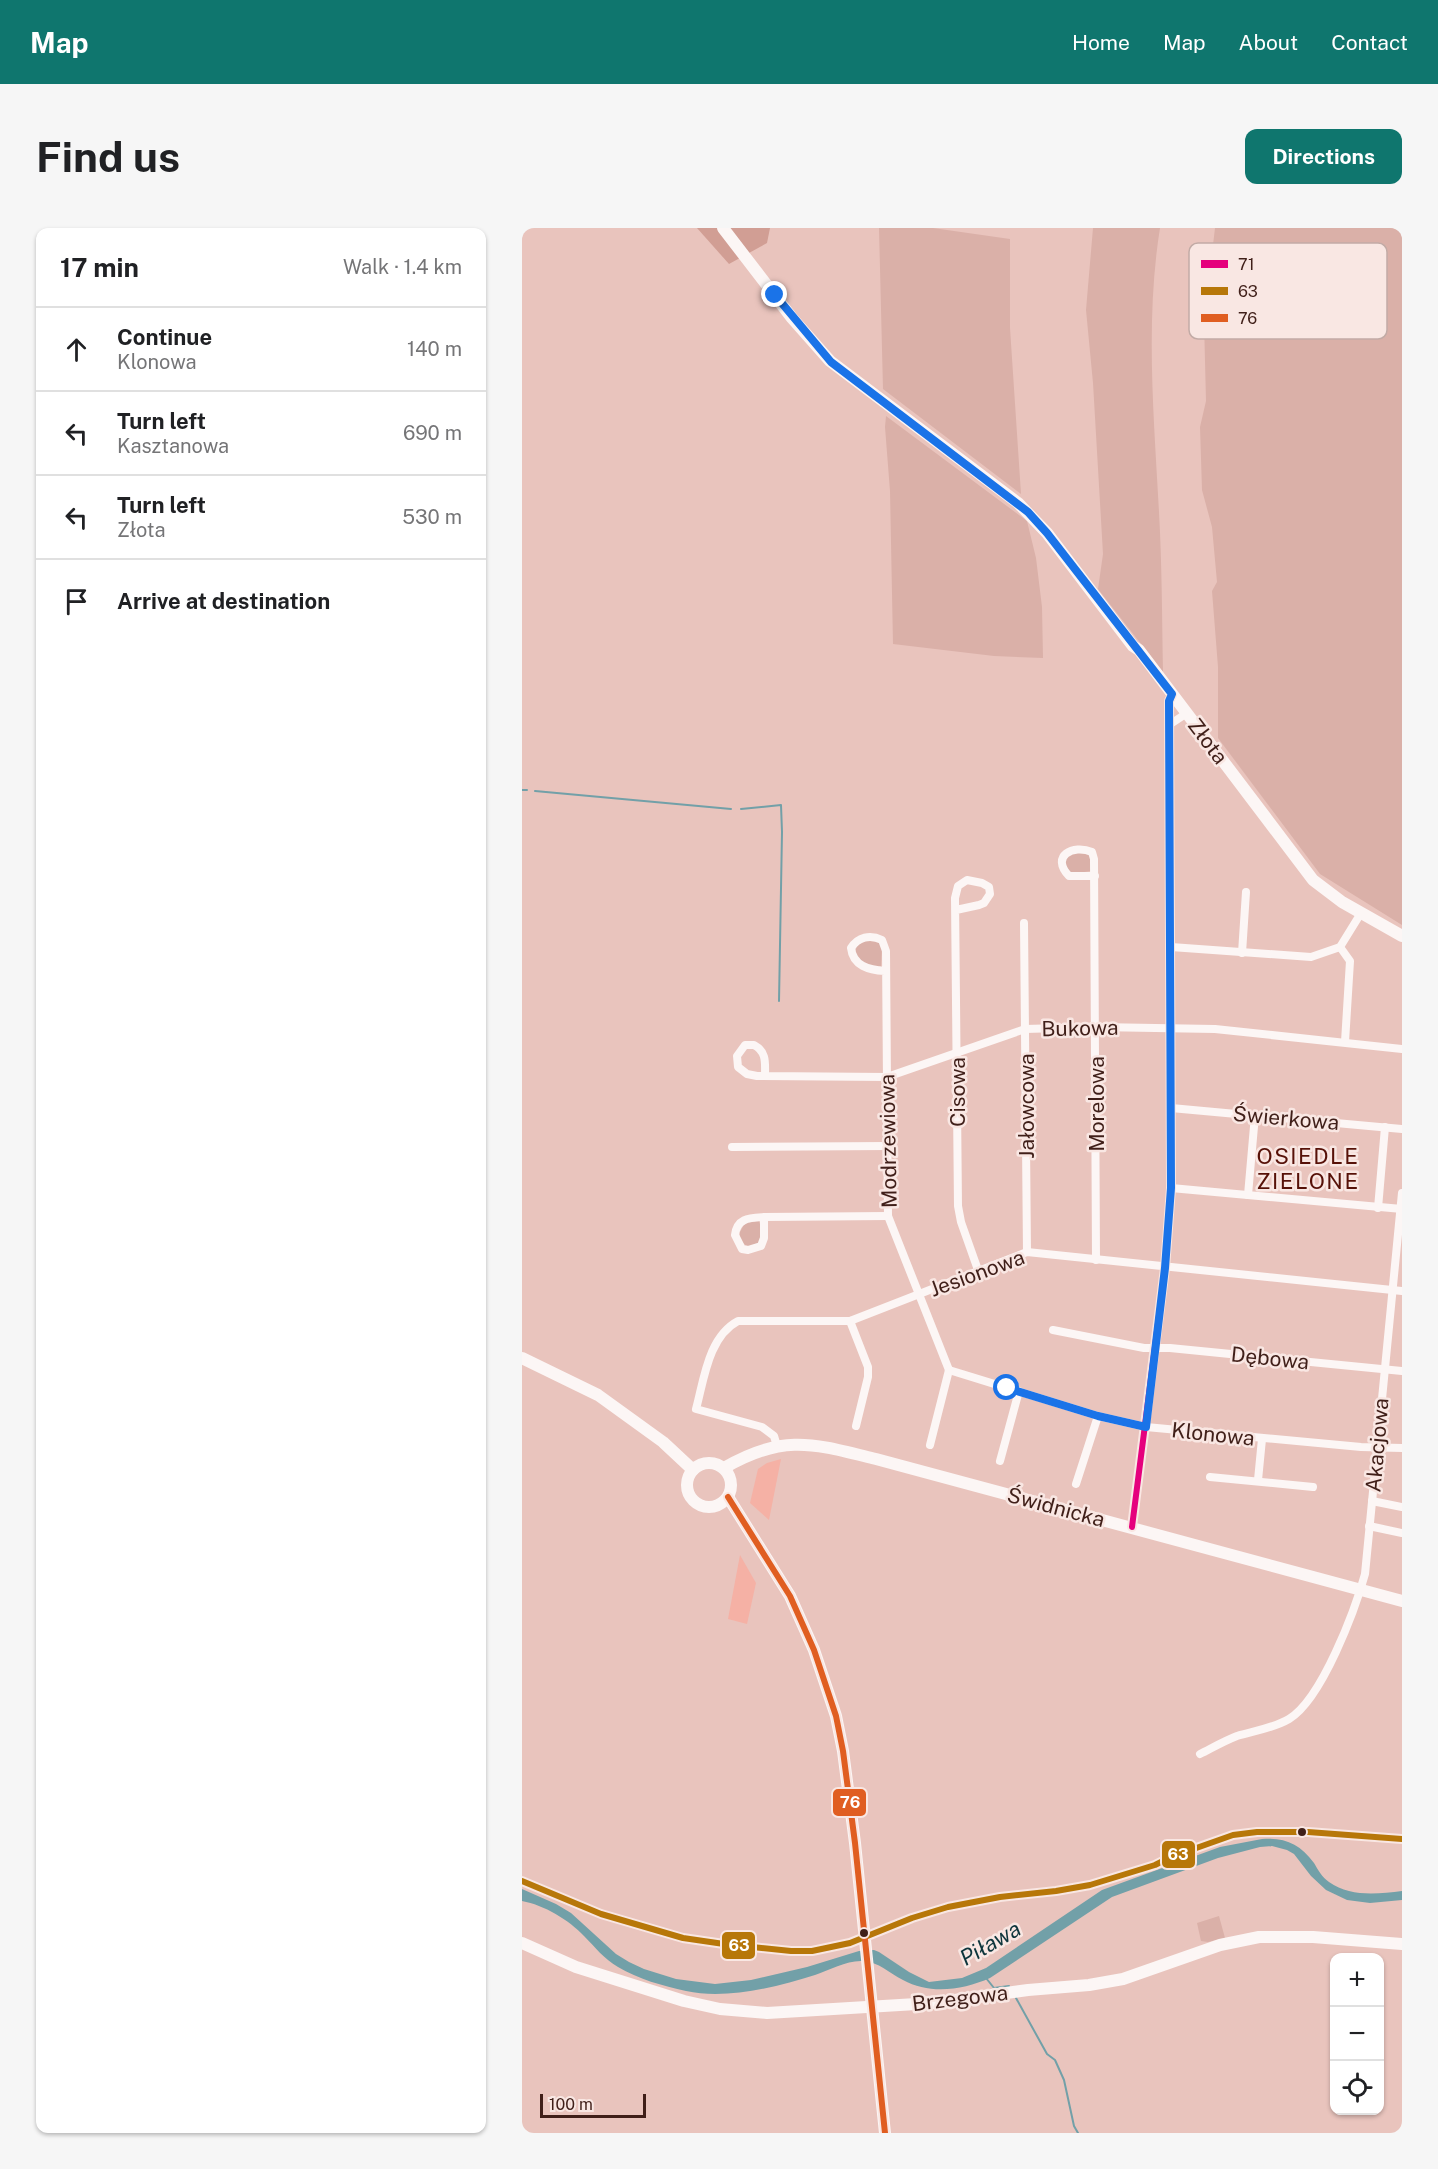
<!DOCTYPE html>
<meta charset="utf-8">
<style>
body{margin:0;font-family:"Public Sans",sans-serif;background:#f6f6f6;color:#202124}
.controls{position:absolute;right:18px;bottom:18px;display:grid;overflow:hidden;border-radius:12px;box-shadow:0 2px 4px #0004}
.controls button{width:54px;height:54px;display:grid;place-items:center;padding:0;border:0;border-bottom:2px solid #e0e0e0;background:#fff;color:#202124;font:30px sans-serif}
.scale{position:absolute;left:18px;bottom:15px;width:106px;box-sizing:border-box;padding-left:6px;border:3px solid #401f19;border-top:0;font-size:16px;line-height:21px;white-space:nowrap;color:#401f19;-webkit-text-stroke:4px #f9e7e3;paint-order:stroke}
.stop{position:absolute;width:18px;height:18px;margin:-14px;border:4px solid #1a73e8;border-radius:50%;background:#fff}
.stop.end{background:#1a73e8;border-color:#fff;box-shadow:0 2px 6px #0008}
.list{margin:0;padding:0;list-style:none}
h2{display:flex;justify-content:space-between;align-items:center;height:78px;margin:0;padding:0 24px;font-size:26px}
h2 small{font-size:20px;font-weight:400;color:#757577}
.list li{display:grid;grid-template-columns:39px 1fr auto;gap:18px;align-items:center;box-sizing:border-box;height:84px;padding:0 24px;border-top:2px solid #e0e0e0}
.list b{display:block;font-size:22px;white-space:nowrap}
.list p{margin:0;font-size:20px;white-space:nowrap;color:#757577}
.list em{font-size:20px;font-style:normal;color:#757577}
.icon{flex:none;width:33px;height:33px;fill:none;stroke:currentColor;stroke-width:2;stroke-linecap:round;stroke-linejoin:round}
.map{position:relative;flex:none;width:880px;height:1905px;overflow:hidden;border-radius:12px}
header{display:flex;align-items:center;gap:36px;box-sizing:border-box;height:84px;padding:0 30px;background:#0f766e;color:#fff}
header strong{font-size:28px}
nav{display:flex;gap:33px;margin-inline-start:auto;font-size:21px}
.intro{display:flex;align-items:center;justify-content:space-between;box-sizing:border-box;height:144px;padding:0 36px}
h1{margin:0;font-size:42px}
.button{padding:15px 27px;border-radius:12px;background:#0f766e;color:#fff;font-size:21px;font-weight:700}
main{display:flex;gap:36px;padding:0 36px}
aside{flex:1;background:#fff;border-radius:12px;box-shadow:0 2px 4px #0004}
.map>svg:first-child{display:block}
</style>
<header>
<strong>Map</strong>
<nav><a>Home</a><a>Map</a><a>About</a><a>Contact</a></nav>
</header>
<div class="intro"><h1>Find us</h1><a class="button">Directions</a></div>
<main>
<aside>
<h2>17 min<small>Walk · 1.4 km</small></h2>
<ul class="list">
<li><svg class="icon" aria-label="ahead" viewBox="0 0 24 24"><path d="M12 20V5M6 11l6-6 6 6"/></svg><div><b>Continue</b><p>Klonowa</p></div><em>140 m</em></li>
<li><svg class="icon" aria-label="left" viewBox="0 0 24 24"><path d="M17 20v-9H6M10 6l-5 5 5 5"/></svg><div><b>Turn left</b><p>Kasztanowa</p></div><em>690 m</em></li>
<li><svg class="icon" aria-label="left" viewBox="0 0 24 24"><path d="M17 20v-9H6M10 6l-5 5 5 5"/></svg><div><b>Turn left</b><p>Złota</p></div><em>530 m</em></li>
<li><svg class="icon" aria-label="arrive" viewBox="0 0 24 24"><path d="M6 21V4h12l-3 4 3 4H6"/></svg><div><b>Arrive at destination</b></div></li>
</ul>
</aside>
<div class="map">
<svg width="880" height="1905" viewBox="0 0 880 1905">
<rect width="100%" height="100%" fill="#e9c4bd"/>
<g fill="#f5b1a5">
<path d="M259 1231 247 1292 228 1275 236 1241 245 1235Z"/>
<path d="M218 1327 234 1355 225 1396 206 1391Z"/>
</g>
<g fill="#dab0a8">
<path d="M357 0H411L488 11V100L499 266 361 161Z"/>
<path d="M571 0H638C623 93 632 190 637 284 640 337 640 390 641 444L576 361 581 326 571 155 564 82Z"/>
<path d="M693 0H880V697L798 646 696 510V439L690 363 695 354 690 299 680 262 678 199 684 173 682 93Z"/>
<path d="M364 188 505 293 514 330 520 379 521 430 472 428 371 416 368 263 363 199Z"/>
<path d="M560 624 568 627 569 643 549 646 543 636 544 630 548 626Z"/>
<path d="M344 713H355L360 718 359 738C347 741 340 735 333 726L335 717Z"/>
<path d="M237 993 240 1003 237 1015C228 1019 225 1020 218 1012V1004L223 995Z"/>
<path d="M697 1688 703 1710 686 1714 679 1713 675 1695Z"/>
</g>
<path fill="#d19e94" d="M175 0H248L245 15 207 36Z"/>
<path fill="#72a0a8" d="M740 1611C763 1609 778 1616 792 1635 796 1642 800 1649 807 1654 828 1669 855 1666 880 1663V1672L848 1675 825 1672 804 1662 789 1648 772 1626 765 1622 750 1618 738 1619 696 1630 590 1669 468 1750C441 1762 408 1767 381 1752 367 1745 357 1734 341 1733 325 1732 308 1742 293 1747 255 1759 204 1772 164 1763 141 1758 116 1751 96 1739 82 1731 73 1719 62 1708 47 1692 22 1677 0 1673V1661L34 1676 49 1685 94 1726 107 1734 122 1741 154 1751 193 1756 229 1752 285 1739 337 1723 352 1722 357 1724 387 1744 407 1754 440 1750 464 1740 580 1662 698 1619Z"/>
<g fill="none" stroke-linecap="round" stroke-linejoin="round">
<g stroke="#72a0a8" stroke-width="2">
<path d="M0 562H5"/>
<path d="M13 563 209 581"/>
<path d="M219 581 259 577 260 604 257 773"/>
<path d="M464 1750 472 1760 487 1758"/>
<path d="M494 1770 525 1826 533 1832 542 1852 552 1898 556 1905"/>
</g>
<g stroke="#fcf6f5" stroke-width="8">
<path d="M647 497 665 485"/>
<path d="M573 648H547C528 628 551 616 570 624L572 631 574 1032"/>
<path d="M434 682 457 677 462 675 468 666 467 659 460 655 445 652 436 658 433 670 436 978 439 994 456 1042"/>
<path d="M502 695 505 1024"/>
<path d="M649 719 789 729 818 719 839 685"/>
<path d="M818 719 828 733 823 814"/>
<path d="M720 725 724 664"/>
<path d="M363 743C347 742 331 738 329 720 336 709 348 706 360 712L364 723 366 988 427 1142"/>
<path d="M243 848C243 835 245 824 232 817H223L215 828 216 839 225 846 235 848 365 849 503 801 574 799 693 801 880 821"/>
<path d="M649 880 880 901"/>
<path d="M210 919 367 918"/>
<path d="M649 960 880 981"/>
<path d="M726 967 733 887"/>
<path d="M856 980 863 899"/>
<path d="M242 989V1010L239 1018 226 1022 220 1021 213 1007C215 990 227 990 242 989L366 988"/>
<path d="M328 1093 346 1139V1149L334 1198"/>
<path d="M531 1102 622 1120H648L880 1143"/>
<path d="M427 1142 576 1188 624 1199 839 1219 880 1220"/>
<path d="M408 1217 427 1142"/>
<path d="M255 1218 252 1208 240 1199 174 1181C182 1152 186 1109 216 1093H328L505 1024 880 1063"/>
<path d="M478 1233 497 1163"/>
<path d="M688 1249 791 1259"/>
<path d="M736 1252 740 1211"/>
<path d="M554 1256 576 1188"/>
<path d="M850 1273 880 1279"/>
<path d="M847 1298 880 1305"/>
<path d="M610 1299 643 1040 649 960 647 473 650 467"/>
<path d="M678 1526C690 1520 702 1513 715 1508 732 1503 752 1500 767 1491 800 1471 833 1382 843 1346L880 965"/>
<path d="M0 1653 79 1686 161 1710 202 1716 269 1723H290L328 1715 390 1690 426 1679 478 1669 534 1663 568 1657 633 1637 649 1629 711 1607 735 1604H786L880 1611"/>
</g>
<g stroke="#fcf6f5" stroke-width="12">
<path d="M201 0 270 90 308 133 496 275 525 305 611 418 617 422 791 652 820 674 880 708"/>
<path d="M0 1130 76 1167 141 1214 171 1242"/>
<circle cx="187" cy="1257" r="22"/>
<path d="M202 1240C262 1205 292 1216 354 1231L880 1373"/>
<path d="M206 1269 268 1368 292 1422 314 1488 321 1523 333 1615 363 1905"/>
<path d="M0 1715 54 1739 162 1773 198 1781 245 1785 411 1775 506 1762 567 1757 601 1751 698 1717 737 1709H791L880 1716"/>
</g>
<defs>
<path id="bus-1" d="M610 1299 643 1040 649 960 647 473 650 467"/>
<path id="bus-2" d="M0 1653 79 1686 161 1710 202 1716 269 1723H290L328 1715 390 1690 426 1679 478 1669 534 1663 568 1657 633 1637 649 1629 711 1607 735 1604H786L880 1611"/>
<path id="bus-3" d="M206 1269 268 1368 292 1422 314 1488 321 1523 333 1615 363 1905"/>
</defs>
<use href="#bus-1" stroke="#f9e7e3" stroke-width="10"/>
<use href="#bus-2" stroke="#f9e7e3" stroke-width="10"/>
<use href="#bus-3" stroke="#f9e7e3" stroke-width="10"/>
<use href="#bus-1" stroke="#e5007d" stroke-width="6"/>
<use href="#bus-2" stroke="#b77709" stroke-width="6"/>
<use href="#bus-3" stroke="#e05e21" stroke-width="6"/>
</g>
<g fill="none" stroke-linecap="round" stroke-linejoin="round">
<path stroke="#1a73e8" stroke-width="8" d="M253 67 309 134 506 284 525 305 650 466 647 473 649 960 643 1040 624 1199 576 1188 485 1160"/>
</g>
<g fill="#401f19" stroke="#f9e7e3" stroke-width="2">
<circle cx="780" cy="1604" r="5"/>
<circle cx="342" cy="1705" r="5"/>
</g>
<g text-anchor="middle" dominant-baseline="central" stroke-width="5" stroke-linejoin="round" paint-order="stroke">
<g font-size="21" fill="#401f19" stroke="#f9e7e3">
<text transform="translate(686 513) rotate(53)">Złota</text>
<text transform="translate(558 800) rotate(-1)">Bukowa</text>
<text transform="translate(435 864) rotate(-90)">Cisowa</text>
<text transform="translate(574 876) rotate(-90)">Morelowa</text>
<text transform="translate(504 878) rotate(-90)">Jałowcowa</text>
<text transform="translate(764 890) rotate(5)">Świerkowa</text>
<text transform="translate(366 913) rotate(-91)">Modrzewiowa</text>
<text transform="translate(455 1045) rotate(-20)">Jesionowa</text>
<text transform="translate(748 1130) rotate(6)">Dębowa</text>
<text transform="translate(691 1206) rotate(6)">Klonowa</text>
<text transform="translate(855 1217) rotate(-85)">Akacjowa</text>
<text transform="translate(534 1279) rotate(15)">Świdnicka</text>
<text transform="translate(438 1770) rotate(-7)">Brzegowa</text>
</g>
<g font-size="22" letter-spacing="1.5" fill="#571108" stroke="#f9e7e3">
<text x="786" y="928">OSIEDLE<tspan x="786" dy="25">ZIELONE</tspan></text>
</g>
<g font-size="22" font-style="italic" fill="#0e353c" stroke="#f9e7e3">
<text transform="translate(468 1715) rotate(-30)">Piława</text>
</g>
</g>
<rect x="667" y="15" width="198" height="96" rx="9" fill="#f9e7e3" stroke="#c2aba6" stroke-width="1.5"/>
<rect x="679" y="32" width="27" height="8" fill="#e5007d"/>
<rect x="679" y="59" width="27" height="8" fill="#b77709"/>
<rect x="679" y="86" width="27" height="8" fill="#e05e21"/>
<g font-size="16" fill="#401f19">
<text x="716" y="42">71</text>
<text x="716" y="69">63</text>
<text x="716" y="96">76</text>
</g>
<g stroke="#f9e7e3" stroke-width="2">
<rect x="310" y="1560" width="35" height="29" rx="6" fill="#e05e21"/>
<rect x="639" y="1612" width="35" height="29" rx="6" fill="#b77709"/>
<rect x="199" y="1703" width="35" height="29" rx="6" fill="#b77709"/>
</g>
<g font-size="16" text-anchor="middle" font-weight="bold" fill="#fff">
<text x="328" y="1580">76</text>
<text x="656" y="1632">63</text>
<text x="217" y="1723">63</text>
</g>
</svg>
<div class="controls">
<button>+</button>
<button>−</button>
<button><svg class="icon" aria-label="locate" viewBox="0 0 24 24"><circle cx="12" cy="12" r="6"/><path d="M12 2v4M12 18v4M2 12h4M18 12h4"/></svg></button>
</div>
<div class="scale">100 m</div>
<div class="stop" style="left:485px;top:1160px"></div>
<div class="stop end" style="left:253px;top:67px"></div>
</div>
</main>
